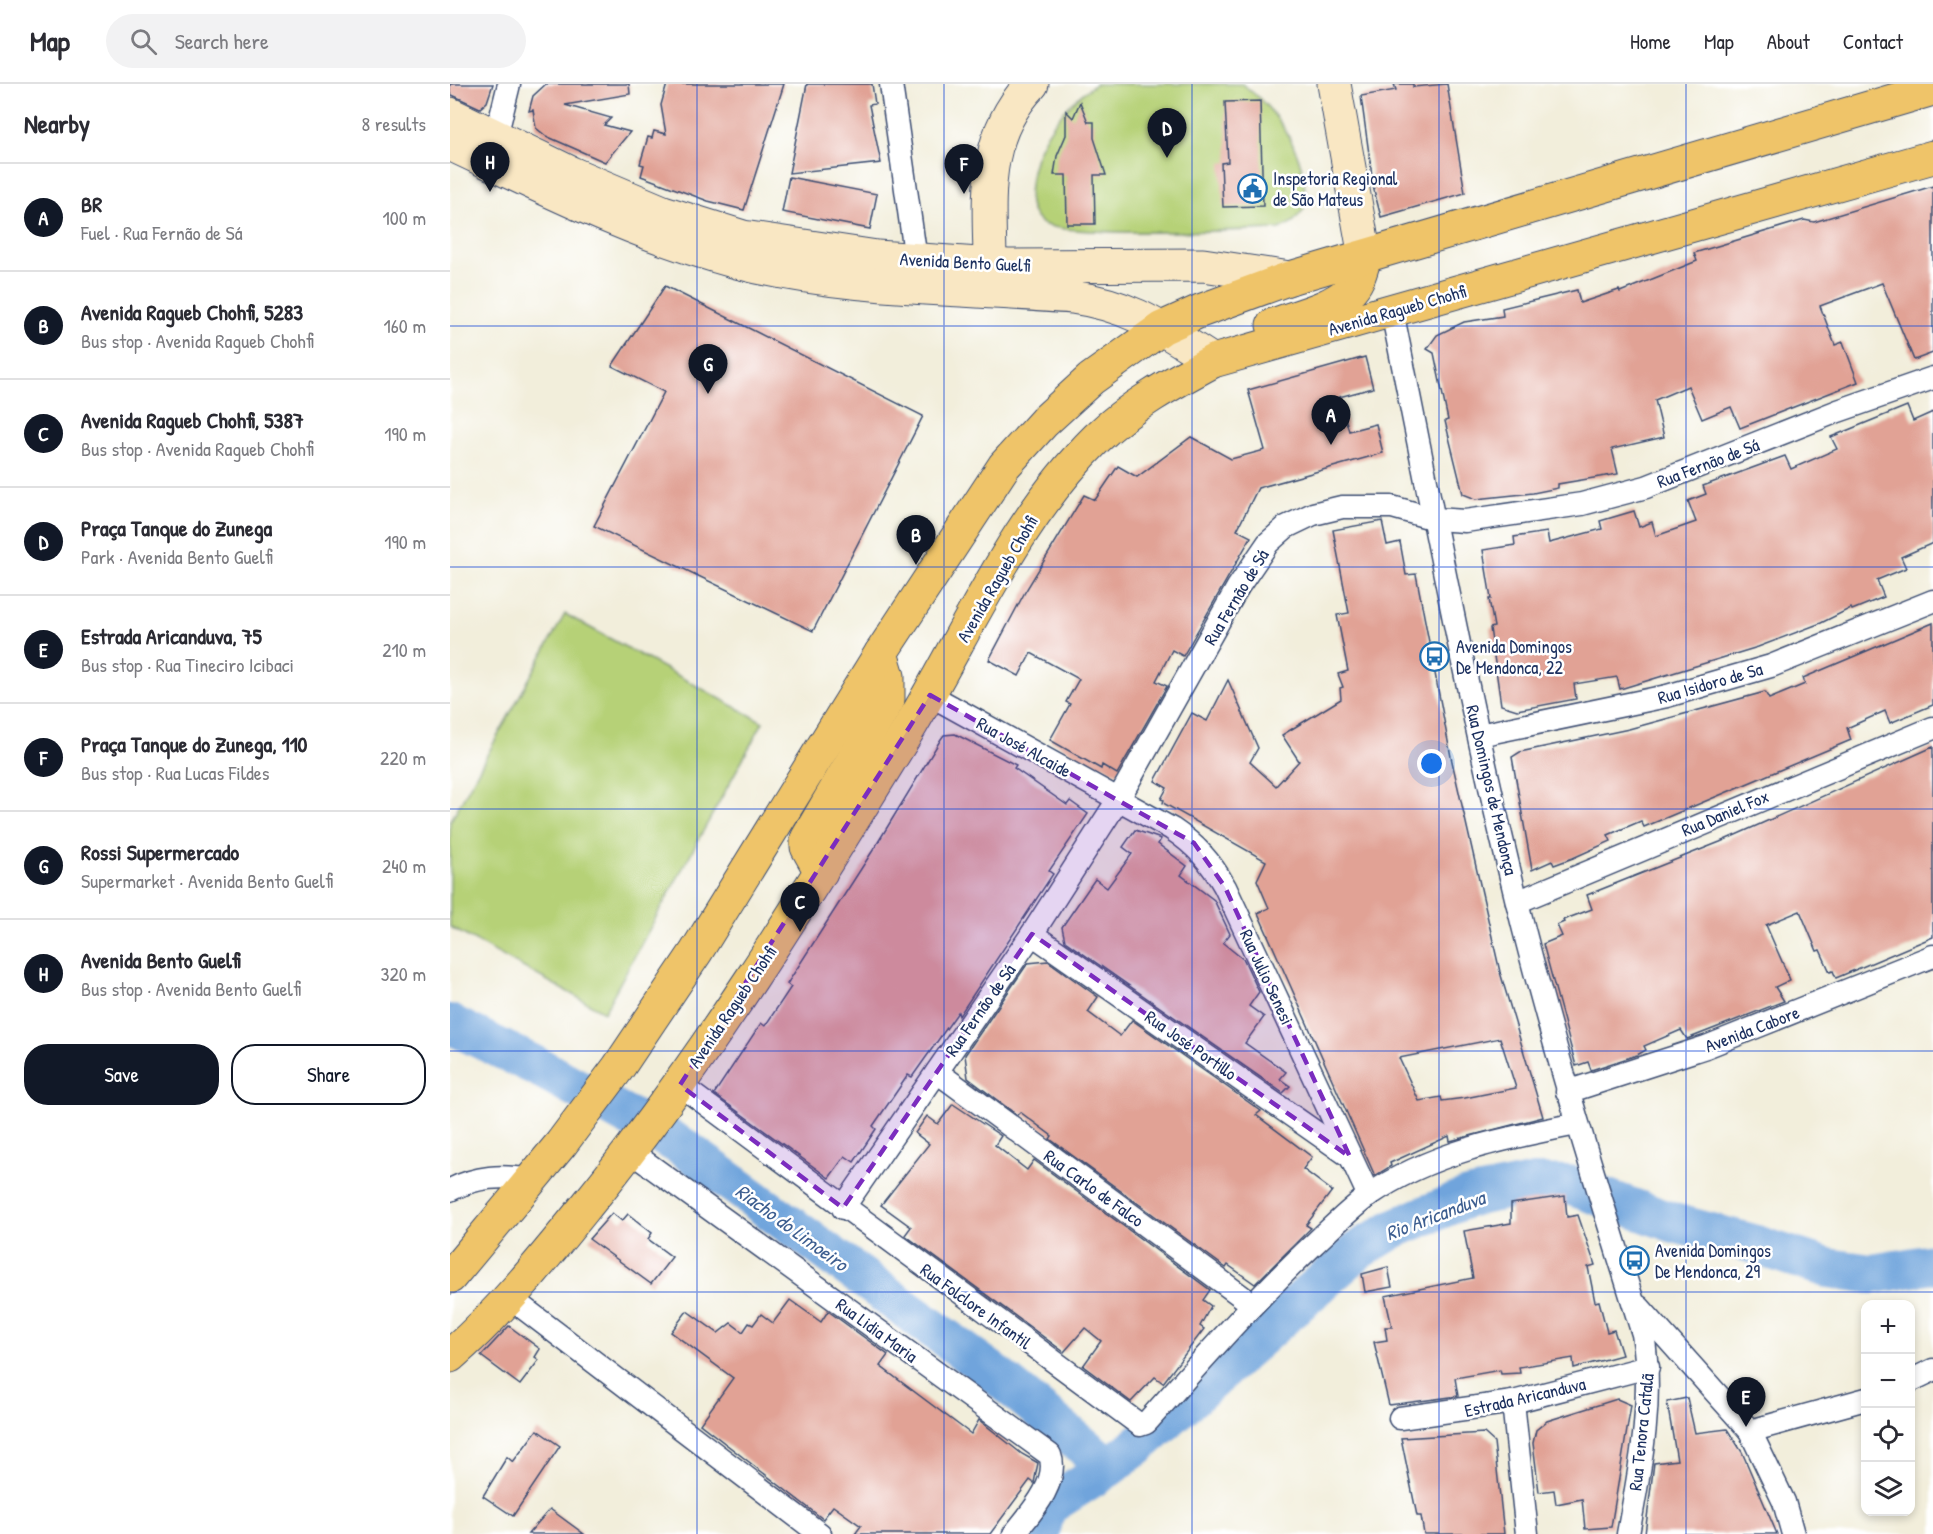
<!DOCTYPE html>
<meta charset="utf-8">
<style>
body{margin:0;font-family:"Patrick Hand",sans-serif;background:#f2f2f3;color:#2b2b33}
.controls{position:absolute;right:18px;bottom:18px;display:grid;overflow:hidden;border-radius:12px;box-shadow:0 3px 9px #0003}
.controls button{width:54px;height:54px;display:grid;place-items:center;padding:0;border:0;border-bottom:2px solid #e1e1e2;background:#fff;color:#2b2b33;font:30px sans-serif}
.you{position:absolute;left:982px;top:680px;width:21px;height:21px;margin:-15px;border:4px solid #fff;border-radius:50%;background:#1a73e8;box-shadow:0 0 0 9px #1a73e833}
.badge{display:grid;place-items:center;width:39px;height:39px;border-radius:50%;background:#111827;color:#fff;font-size:20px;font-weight:700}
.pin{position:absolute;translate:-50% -50px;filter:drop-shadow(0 2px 3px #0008)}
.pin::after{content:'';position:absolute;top:32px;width:21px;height:18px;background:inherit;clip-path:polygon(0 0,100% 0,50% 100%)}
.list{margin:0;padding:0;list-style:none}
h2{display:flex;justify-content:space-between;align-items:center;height:78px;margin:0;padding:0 24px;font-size:26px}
h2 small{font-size:20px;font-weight:400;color:#7c7c81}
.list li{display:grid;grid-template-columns:39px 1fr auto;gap:18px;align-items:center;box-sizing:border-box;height:108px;padding:0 24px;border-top:2px solid #e1e1e2}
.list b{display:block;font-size:22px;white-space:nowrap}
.list p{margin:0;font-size:20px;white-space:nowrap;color:#7c7c81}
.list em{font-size:20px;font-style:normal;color:#7c7c81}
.actions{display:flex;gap:12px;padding:18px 24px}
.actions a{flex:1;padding:14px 0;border:2px solid #111827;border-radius:24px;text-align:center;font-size:21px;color:#111827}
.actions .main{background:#111827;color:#fff}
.icon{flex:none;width:33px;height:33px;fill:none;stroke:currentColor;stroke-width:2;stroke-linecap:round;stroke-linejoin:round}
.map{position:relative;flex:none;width:1483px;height:1450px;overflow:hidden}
header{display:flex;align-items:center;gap:36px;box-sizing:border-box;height:84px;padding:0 30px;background:#fff;border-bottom:2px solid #e1e1e2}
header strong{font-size:28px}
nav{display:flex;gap:33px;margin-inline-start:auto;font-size:21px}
.search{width:420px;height:54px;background:#f2f2f3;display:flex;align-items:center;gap:15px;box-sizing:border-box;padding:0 21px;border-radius:33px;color:#7c7c81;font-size:22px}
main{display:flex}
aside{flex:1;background:#fff}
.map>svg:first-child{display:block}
</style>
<header>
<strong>Map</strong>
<div class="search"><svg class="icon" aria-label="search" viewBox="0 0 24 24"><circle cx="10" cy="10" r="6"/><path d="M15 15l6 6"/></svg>Search here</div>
<nav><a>Home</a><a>Map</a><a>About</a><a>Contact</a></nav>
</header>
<main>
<aside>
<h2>Nearby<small>8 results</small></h2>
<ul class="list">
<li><span class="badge">A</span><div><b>BR</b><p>Fuel · Rua Fernão de Sá</p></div><em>100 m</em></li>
<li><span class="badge">B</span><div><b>Avenida Ragueb Chohfi, 5283</b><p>Bus stop · Avenida Ragueb Chohfi</p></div><em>160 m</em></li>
<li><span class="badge">C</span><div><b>Avenida Ragueb Chohfi, 5387</b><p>Bus stop · Avenida Ragueb Chohfi</p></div><em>190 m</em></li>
<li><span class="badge">D</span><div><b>Praça Tanque do Zunega</b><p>Park · Avenida Bento Guelfi</p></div><em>190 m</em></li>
<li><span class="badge">E</span><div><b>Estrada Aricanduva, 75</b><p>Bus stop · Rua Tineciro Icibaci</p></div><em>210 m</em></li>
<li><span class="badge">F</span><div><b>Praça Tanque do Zunega, 110</b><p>Bus stop · Rua Lucas Fildes</p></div><em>220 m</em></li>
<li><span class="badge">G</span><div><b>Rossi Supermercado</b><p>Supermarket · Avenida Bento Guelfi</p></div><em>240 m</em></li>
<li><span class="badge">H</span><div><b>Avenida Bento Guelfi</b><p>Bus stop · Avenida Bento Guelfi</p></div><em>320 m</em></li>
</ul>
<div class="actions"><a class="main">Save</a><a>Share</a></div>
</aside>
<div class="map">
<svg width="1483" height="1450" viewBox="0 0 1483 1450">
<rect width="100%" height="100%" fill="#fff"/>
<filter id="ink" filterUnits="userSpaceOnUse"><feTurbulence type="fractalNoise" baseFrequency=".0167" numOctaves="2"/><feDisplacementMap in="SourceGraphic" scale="12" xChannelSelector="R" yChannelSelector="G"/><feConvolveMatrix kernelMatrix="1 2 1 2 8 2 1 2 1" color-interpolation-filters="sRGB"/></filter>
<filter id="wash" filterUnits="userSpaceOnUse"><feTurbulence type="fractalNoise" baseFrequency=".008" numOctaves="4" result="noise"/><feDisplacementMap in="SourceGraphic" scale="24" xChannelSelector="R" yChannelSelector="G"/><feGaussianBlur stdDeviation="1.35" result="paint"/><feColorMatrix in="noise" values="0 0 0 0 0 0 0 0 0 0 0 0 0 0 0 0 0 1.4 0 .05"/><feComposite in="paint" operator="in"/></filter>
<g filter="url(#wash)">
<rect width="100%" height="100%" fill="#f2eedb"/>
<g fill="#b6d177" stroke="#68806a" stroke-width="1.5">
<path d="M645 0H792L795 2C831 30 861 77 854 125L843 138 830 145C795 146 609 155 590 138 575 125 579 104 582 87 590 51 615 21 645 0Z"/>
<path d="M115 530 313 638 154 928 0 843V738Z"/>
</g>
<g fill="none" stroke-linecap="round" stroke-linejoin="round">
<g stroke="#70a4dc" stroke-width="40">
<path d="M0 940 94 986 231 1062 541 1287 659 1383"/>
<path d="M590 1450 596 1423 659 1383 687 1362 907 1167 945 1144 1017 1114 1084 1100 1119 1101 1224 1139 1300 1159 1378 1184 1422 1190 1483 1180"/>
</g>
</g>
<g id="blocks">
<g fill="#e1a295" fill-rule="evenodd">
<path d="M0 0H43L37 18 30 24 0 10Z"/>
<path d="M96 0H179L180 10 115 21 161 34 154 41 180 48 155 78 96 52 86 44 83 26 79 27 83 12Z"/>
<path d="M217 0H334L294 126 258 117 191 92 194 81 190 80 198 53 202 54 204 47 216 50 211 21Z"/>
<path d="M357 0H422L425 20 419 21 431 79 339 89Z"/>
<path d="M944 0H963V3L997 0 1015 109 931 133 924 106 911 12 946 6Z"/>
<path d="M810 17 813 122 773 123 771 79 778 78 775 18Z"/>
<path d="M630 18 638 38H644V54L656 91H644L645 140H617L616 91H604L607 72 616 51V27L623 34Z"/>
<path d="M339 93 427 110 420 145 332 128Z"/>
<path d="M1483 102V269L1464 276 1432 199 1370 222 1385 261 1393 258 1408 298 1290 344 1281 323 1252 335 1238 302 1205 316 1214 353 1162 365 1168 390 1108 400V404L1083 409 1026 415 1013 410 995 337 998 336 984 269 977 265 987 251 1014 238 1053 232 1052 224 1127 206 1130 219 1169 206 1170 208 1247 177 1244 169 1354 136 1364 138Z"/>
<path d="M215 202 473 332 363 547 144 442 214 308 162 282Z"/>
<path d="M915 273 923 304 889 313 899 347 926 340 933 369 808 404 787 446 801 453 733 572 722 566 706 597 717 602 667 690 652 681 651 685 600 656 620 620 616 618 629 595 581 569 569 592 539 576 575 508 634 411 645 416 668 382 687 393 741 353 781 375 815 366 798 306Z"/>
<path d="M1457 322 1463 337 1483 328V459L1451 473 1456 484 1427 496 1434 513 1402 526 1401 524 1371 539 1308 563 1170 605 1167 593 1124 600 1126 615 1067 626 1051 621 1040 544 1044 543 1039 515H1041L1033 466 1065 461 1064 453 1097 448 1099 459 1152 445 1150 437 1184 427 1189 443 1202 438 1206 452 1246 438 1238 417 1256 410 1253 402 1335 372 1341 385 1387 365 1381 353Z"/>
<path d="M932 437 937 461 950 458 956 491 966 490 1001 673 1050 888 1093 1033 1000 1057 999 1052 940 1079 941 1082 925 1092 808 829 819 824 807 796 816 777 713 719 714 716 711 715 717 704 705 697 742 629 757 637 778 596 808 664 800 678 826 702 849 677 832 651 891 615 890 604 893 603 888 590 898 587 887 531 899 529 883 446ZM1050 954 1066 1004 1015 1014 992 1017 991 1013 969 1017 949 974Z"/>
<path d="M1483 539V621L1440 639 1435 627 1397 644 1401 656 1194 743 1191 737 1158 751 1161 757 1123 774 1104 781 1102 777 1082 786 1062 673 1070 668 1179 645 1315 608 1319 615 1355 600 1353 594Z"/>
<path d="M505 650 566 681 564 684 617 721 620 717 638 730 599 787 603 790 509 932 508 928 462 993 458 991 423 1042 426 1045 404 1078 395 1072 379 1094 264 1010 311 939 315 942 341 903 337 900 427 760 491 655 494 651Z"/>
<path d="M1483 663V853L1386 894 1383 887 1380 888 1370 866 1367 867 1350 827 1316 841 1340 896 1325 903 1334 917 1237 955 1231 946 1194 962 1196 966 1187 971 1141 986 1138 978 1126 982 1093 860 1112 852 1107 841 1114 838 1113 836 1142 825 1137 811 1270 758Z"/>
<path d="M685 746 711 755 708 760 737 782 731 791 764 816 780 850 773 859 794 876 809 908 799 922 814 933 795 959 836 988 830 995 840 1002 833 1009 615 857 612 843 645 795 657 804 682 770 673 763Z"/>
<path d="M598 877 648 913 638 928 670 952 682 936 811 1027 806 1031 862 1073 853 1085 882 1107 856 1141 861 1144 805 1200 778 1181 776 1184 600 1055 602 1052 570 1028 567 1031 518 994 515 971 578 879Z"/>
<path d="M503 1020 551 1052 545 1061 577 1086 584 1076 760 1206 753 1216 761 1222 750 1242 754 1245 713 1299 705 1293 681 1318 633 1282 651 1257 635 1244 614 1268 455 1151 461 1143 431 1121 479 1060 465 1049 477 1032 488 1040Z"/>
<path d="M1115 1112 1117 1133 1128 1131 1145 1181 1138 1183 1145 1218 1149 1217 1157 1248 1164 1246 1172 1271 1124 1284 1123 1274 1069 1283 1070 1289 1051 1290 1050 1286 1005 1294 1008 1312 939 1321 924 1258 937 1256 935 1243H942L935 1212 1023 1194 1014 1147 1061 1139V1120Z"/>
<path d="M162 1129 172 1137 178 1130 202 1149 198 1155 222 1173 201 1200 139 1155Z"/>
<path d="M938 1183 942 1203 915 1208 912 1190Z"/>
<path d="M340 1216 371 1238 378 1227 438 1271 430 1282 521 1350 529 1336 572 1370 588 1379 584 1399 580 1396 540 1450H405L411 1442 383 1422 373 1435 250 1340 283 1294 221 1248 237 1227 268 1249 281 1239 293 1248 299 1239 303 1241 311 1230 323 1239Z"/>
<path d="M59 1242 90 1265 85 1273 89 1276 70 1301 31 1272Z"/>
<path d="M1237 1314 1245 1349 1277 1345 1292 1368 1327 1450H1195L1204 1379 1227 1376 1217 1318Z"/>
<path d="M1167 1315 1181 1321 1161 1443 1135 1445 1132 1415 1106 1420 1104 1406 1089 1408 1083 1359 1086 1346 1097 1337Z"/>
<path d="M87 1346 110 1362 63 1432 33 1412 57 1373 63 1378Z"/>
<path d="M1034 1349 1044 1358 1054 1450H974L971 1432H967L951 1354Z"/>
<path d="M100 1425 134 1450H78Z"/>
</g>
</g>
</g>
<g filter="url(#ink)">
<use href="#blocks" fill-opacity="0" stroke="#3b4c71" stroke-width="1.5"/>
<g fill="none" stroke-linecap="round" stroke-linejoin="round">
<defs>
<g id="street">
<path d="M441 0 466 176"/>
<path d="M43 65 59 0"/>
<path d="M942 227C982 424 1019 623 1067 818 1103 964 1148 1106 1193 1250 1204 1317 1190 1384 1178 1450"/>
<path d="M480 611 722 745C746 761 761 778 775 803L919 1112"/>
<path d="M1029 651 1217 612 1321 582 1483 517"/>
<path d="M1067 818 1483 644"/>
<path d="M582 850 898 1071"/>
<path d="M487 988 802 1220"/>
<path d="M230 1001 690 1341 696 1339C751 1278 804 1216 864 1160 881 1144 899 1126 918 1112 979 1069 1055 1054 1127 1040"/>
<path d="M1117 1008 1256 963 1483 872"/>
<path d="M181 1068 600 1371C610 1398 579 1431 564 1450"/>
<path d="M0 1106C27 1092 51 1091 81 1096"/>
<path d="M393 1124 582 850 668 716 788 503 818 459 836 443 863 430 892 423H942L985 435 1015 437 1132 420 1196 403 1388 327 1483 294"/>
<path d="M59 1213 370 1450"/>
<path d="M1189 1223 1300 1347 1334 1418 1343 1450"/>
<path d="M1460 1297 1483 1286"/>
<path d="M1063 1318 1077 1450"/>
<path d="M950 1334 1063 1318 1198 1283"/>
<path d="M1300 1347 1416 1315"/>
</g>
<g id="secondary">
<path d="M884 0 915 173"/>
<path d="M0 30 121 89 213 128 293 153 427 173 558 182 753 181 840 194"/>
<path d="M0 60C94 104 186 151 287 178 395 206 511 204 622 213 684 222 712 245 763 277"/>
<path d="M540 203C542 129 525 59 582 0"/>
</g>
<g id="primary">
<path d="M823 241C846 232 881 225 899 207 909 198 911 185 915 173"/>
<path d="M371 788 357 763V755L438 616V592L431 569"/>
<path d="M0 1193 111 1060 168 984 246 868 431 569 554 382 594 338 641 295 712 244 750 227 840 194 1483 5"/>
<path d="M0 1272C51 1228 95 1173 137 1121 255 976 353 817 451 658 514 556 561 439 647 354 680 322 722 299 763 277L1483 73"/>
</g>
</defs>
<use href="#street" stroke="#3b4c71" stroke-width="25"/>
<use href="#secondary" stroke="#3b4c71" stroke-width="35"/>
<use href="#primary" stroke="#3b4c71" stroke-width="35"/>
<use href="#street" stroke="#fff" stroke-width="22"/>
<use href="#secondary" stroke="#f9e7c3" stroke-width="33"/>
<use href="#primary" stroke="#efc469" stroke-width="33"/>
</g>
</g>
<path fill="#7b2cbf" fill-opacity="0.2" stroke="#7b2cbf" stroke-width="4.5" stroke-dasharray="12 8" stroke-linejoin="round" d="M480 611 744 759 775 803 900 1073 582 850 393 1124 230 1001Z"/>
<path fill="none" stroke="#1d4ed8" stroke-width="1.5" stroke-opacity="0.55" d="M247 0V1450M494 0V1450M742 0V1450M989 0V1450M1236 0V1450M0 242H1483M0 483H1483M0 725H1483M0 967H1483M0 1208H1483"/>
<defs>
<symbol id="civic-ring" viewBox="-11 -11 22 22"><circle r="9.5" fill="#fff" stroke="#1f6fb2" stroke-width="1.5"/><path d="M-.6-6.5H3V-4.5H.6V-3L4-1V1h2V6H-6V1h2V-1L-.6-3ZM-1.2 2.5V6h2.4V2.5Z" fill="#1f6fb2"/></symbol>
<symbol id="bus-ring" viewBox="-11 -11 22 22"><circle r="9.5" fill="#fff" stroke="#1f6fb2" stroke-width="1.5"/><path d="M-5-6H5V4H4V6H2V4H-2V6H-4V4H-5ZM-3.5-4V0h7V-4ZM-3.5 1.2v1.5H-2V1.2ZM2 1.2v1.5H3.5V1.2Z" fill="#1f6fb2"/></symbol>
</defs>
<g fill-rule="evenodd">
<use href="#civic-ring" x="786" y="88" width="33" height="33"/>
<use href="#bus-ring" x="968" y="556" width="33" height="33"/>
<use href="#bus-ring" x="1168" y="1160" width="33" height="33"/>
</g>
<g text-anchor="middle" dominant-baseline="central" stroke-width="5" stroke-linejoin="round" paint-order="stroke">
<g font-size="18" fill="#1b2f5e" stroke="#fff" text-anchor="start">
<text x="823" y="94">Inspetoria Regional<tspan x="823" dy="21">de São Mateus</tspan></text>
<text x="1006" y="562">Avenida Domingos<tspan x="1006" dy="21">De Mendonca, 22</tspan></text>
<text x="1205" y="1166">Avenida Domingos<tspan x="1205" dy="21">De Mendonca, 29</tspan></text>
</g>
<g font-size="18" fill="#1b2f5e" stroke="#fff">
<text transform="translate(515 178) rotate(3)">Avenida Bento Guelfi</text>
<text transform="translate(947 226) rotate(-16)">Avenida Ragueb Chohfi</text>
<text transform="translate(1258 379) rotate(-21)">Rua Fernão de Sá</text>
<text transform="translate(547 495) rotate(-60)">Avenida Ragueb Chohfi</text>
<text transform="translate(786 513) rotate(-59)">Rua Fernão de Sá</text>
<text transform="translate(1260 599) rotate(-16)">Rua Isidoro de Sa</text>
<text transform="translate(574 663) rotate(29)">Rua José Alcaide</text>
<text transform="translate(1042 706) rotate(77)">Rua Domingos de Mendonça</text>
<text transform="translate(1275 729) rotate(-23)">Rua Daniel Fox</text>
<text transform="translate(817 893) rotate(65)">Rua Julio Senesi</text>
<text transform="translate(282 923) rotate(-56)">Avenida Ragueb Chohfi</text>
<text transform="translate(530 926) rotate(-55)">Rua Fernão de Sá</text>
<text transform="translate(1302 945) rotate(-21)">Avenida Cabore</text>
<text transform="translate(741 961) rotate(35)">Rua José Portillo</text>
<text transform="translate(644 1104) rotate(36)">Rua Carlo de Falco</text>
<text transform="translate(526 1222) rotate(36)">Rua Folclore Infantil</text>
<text transform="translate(427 1246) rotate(36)">Rua Lidia Maria</text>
<text transform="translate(1075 1313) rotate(-13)">Estrada Aricanduva</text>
<text transform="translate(1191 1348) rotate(-84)">Rua Tenora Catalã</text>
</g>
<g font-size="20" font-style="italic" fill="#3d5e90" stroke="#fff">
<text transform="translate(985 1131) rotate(-21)">Rio Aricanduva</text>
<text transform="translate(342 1143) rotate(36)">Riacho do Limoeiro</text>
</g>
</g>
</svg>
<div class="controls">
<button>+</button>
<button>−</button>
<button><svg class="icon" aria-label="locate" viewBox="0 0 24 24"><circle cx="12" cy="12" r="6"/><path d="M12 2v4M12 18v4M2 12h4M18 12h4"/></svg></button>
<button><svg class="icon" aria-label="layers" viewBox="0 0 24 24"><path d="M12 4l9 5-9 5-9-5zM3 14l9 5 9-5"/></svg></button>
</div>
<div class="you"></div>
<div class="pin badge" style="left:881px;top:361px">A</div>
<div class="pin badge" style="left:466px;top:481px">B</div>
<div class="pin badge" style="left:350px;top:848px">C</div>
<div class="pin badge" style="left:717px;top:74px">D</div>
<div class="pin badge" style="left:1296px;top:1343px">E</div>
<div class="pin badge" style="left:514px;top:110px">F</div>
<div class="pin badge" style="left:258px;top:310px">G</div>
<div class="pin badge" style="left:40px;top:108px">H</div>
</div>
</main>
